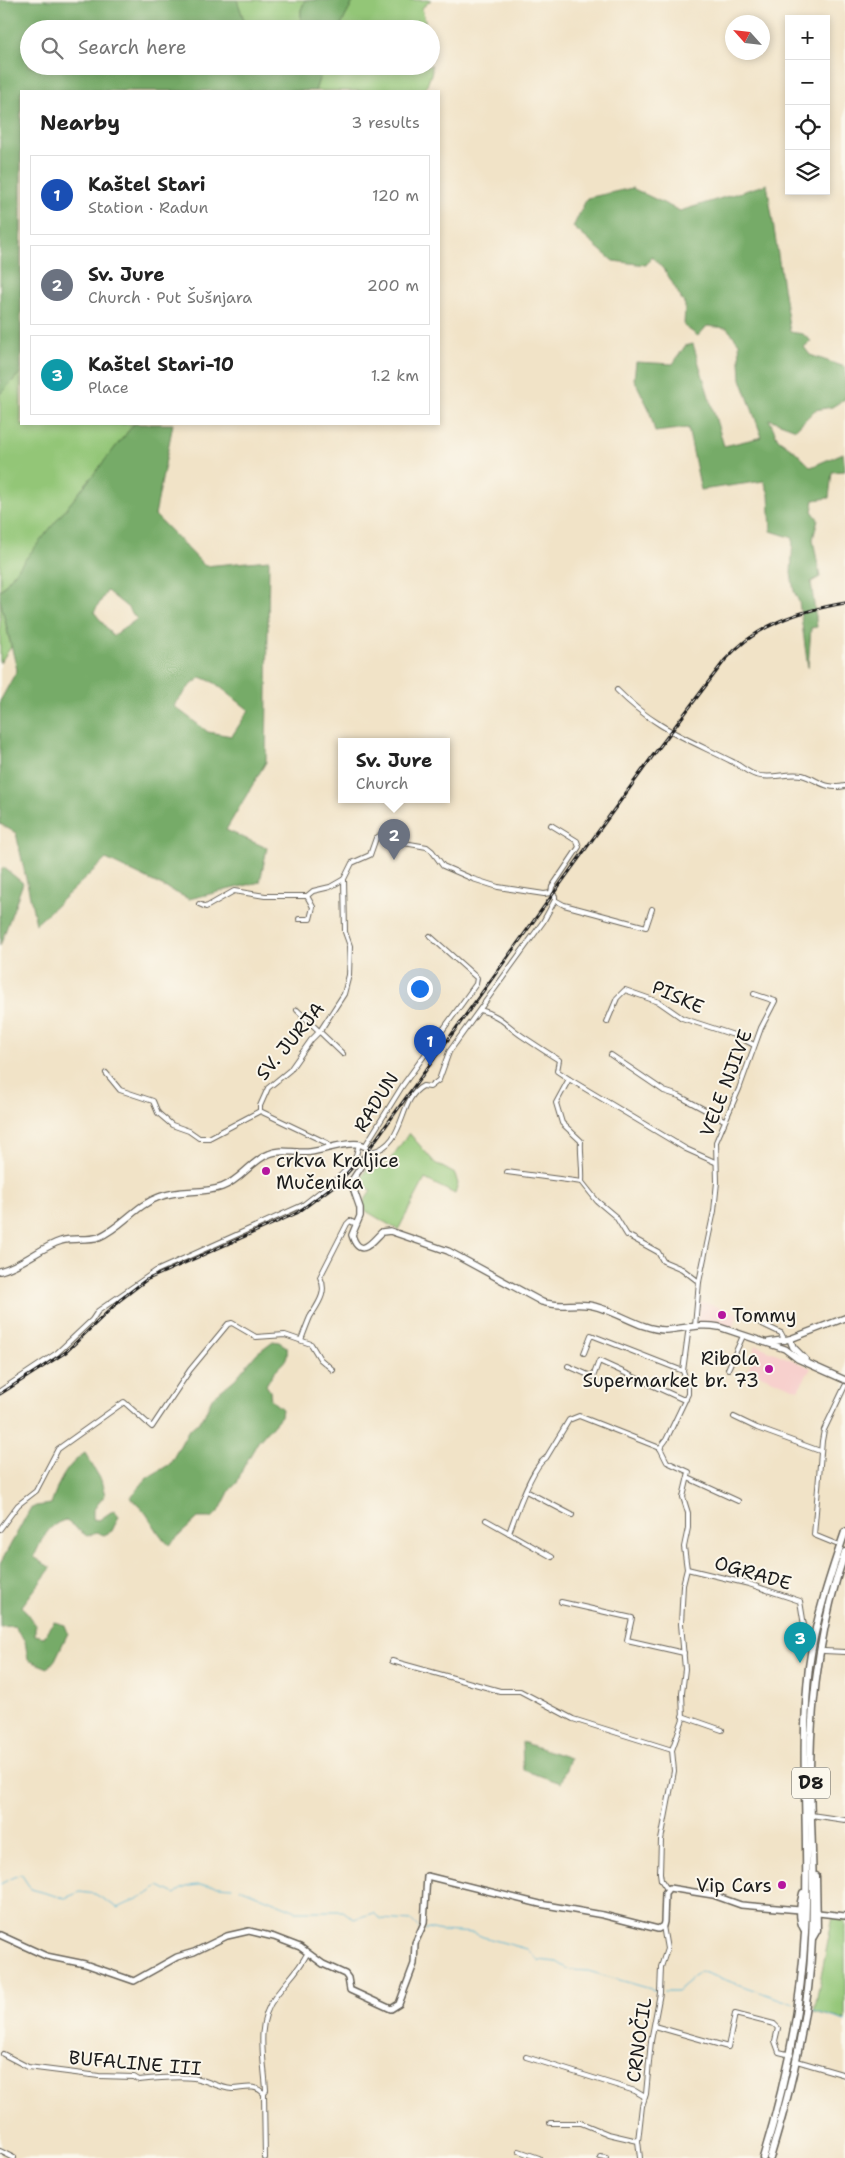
<!DOCTYPE html>
<meta charset="utf-8">
<style>
body{margin:0;font-family:"Shantell Sans",sans-serif;background:#f2f2f2;color:#222}
.controls{position:absolute;right:15px;top:15px;display:grid;overflow:hidden;border-radius:0px;box-shadow:0 2px 8px #0003}
.controls button{width:45px;height:45px;display:grid;place-items:center;padding:0;border:0;border-bottom:1px solid #e0e0e0;background:#fff;color:#222;font:25px sans-serif}
.compass{position:absolute;left:725px;top:15px;width:45px;height:45px;border-radius:50%;background:#fff;box-shadow:0 2px 8px #0003;rotate:297deg}
.you{position:absolute;left:419px;top:988px;width:18px;height:18px;margin:-12px;border:4px solid #fff;border-radius:50%;background:#1a73e8;box-shadow:0 0 0 8px #1a73e833}
.badge{display:grid;place-items:center;width:32px;height:32px;border-radius:50%;background:#1a73e8;color:#fff;font-size:16px;font-weight:700}
.pin{position:absolute;translate:-50% -41px;filter:drop-shadow(0 1px 2px #0008)}
.pin::after{content:'';position:absolute;top:26px;width:18px;height:15px;background:inherit;clip-path:polygon(0 0,100% 0,50% 100%)}
.popup{position:absolute;left:338px;top:738px;width:112px;height:65px;box-sizing:border-box;display:grid;place-content:center;border-radius:0px;background:#fff;filter:drop-shadow(0 1px 4px #0005);font-size:16px;white-space:nowrap;color:#767676}
.popup b{font-size:19px;color:#222}
.popup::after{content:'';position:absolute;left:50%;top:100%;margin-left:-10px;border:10px solid transparent;border-top-color:#fff}
.list{margin:0;padding:0;list-style:none}
h2{display:flex;justify-content:space-between;align-items:center;height:65px;margin:0;padding:0 20px;font-size:21px}
h2 small{font-size:16px;font-weight:400;color:#767676}
.list li{display:grid;grid-template-columns:32px 1fr auto;gap:15px;align-items:center;box-sizing:border-box;height:80px;margin:0 10px 10px;padding:0 10px;border:1px solid #e0e0e0;border-radius:0px}
.list b{display:block;font-size:19px;white-space:nowrap}
.list p{margin:0;font-size:16px;white-space:nowrap;color:#767676}
.list em{font-size:16px;font-style:normal;color:#767676}
.icon{flex:none;width:28px;height:28px;fill:none;stroke:currentColor;stroke-width:2;stroke-linecap:round;stroke-linejoin:round}
.map{position:relative;flex:none;width:845px;height:2158px;overflow:hidden}
.search{position:absolute;background:#fff;box-shadow:0 2px 8px #0003;left:20px;top:20px;width:420px;height:55px;display:flex;align-items:center;gap:12px;box-sizing:border-box;padding:0 18px;border-radius:28px;color:#767676;font-size:19px}
.panel{position:absolute;background:#fff;box-shadow:0 2px 8px #0003;left:20px;top:90px;width:420px;height:335px;border-radius:0px}
.map>svg:first-child{display:block}
</style>
<div class="map">
<svg width="845" height="2158" viewBox="0 0 845 2158">
<rect width="100%" height="100%" fill="#fbf7ec"/>
<filter id="ink" filterUnits="userSpaceOnUse"><feTurbulence type="fractalNoise" baseFrequency=".02" numOctaves="2"/><feDisplacementMap in="SourceGraphic" scale="10" xChannelSelector="R" yChannelSelector="G"/><feConvolveMatrix kernelMatrix="1 2 1 2 8 2 1 2 1" color-interpolation-filters="sRGB"/></filter>
<filter id="wash" filterUnits="userSpaceOnUse"><feTurbulence type="fractalNoise" baseFrequency=".0096" numOctaves="4" result="noise"/><feDisplacementMap in="SourceGraphic" scale="20" xChannelSelector="R" yChannelSelector="G"/><feGaussianBlur stdDeviation="1.12" result="paint"/><feColorMatrix in="noise" values="0 0 0 0 0 0 0 0 0 0 0 0 0 0 0 0 0 1.4 0 .05"/><feComposite in="paint" operator="in"/></filter>
<g filter="url(#wash)">
<rect width="100%" height="100%" fill="#f1e3c7"/>
<g fill="#f7d0cd">
<path d="M699 1302H704L738 1314 732 1329 717 1323H697Z"/>
<path d="M756 1345 811 1368 798 1390 748 1370Z"/>
</g>
<g fill="#93c677" stroke="#58714a">
<path d="M237 0H305L301 10V29H247Z"/>
<path d="M354 0H431L422 8 427 29H339Z"/>
<path d="M431 64 432 71 425 91H315L323 66H431Z"/>
<path d="M21 372V424H134L0 591V394Z"/>
<path d="M0 599 11 647 0 663Z"/>
<path d="M409 1133 435 1163 455 1174 458 1184 455 1194 425 1179 398 1230 366 1211 363 1204 371 1190 359 1180 374 1160 385 1167Z"/>
<path d="M833 1916 845 1918V2020L814 2012Z"/>
</g>
<g fill="#76ab68" stroke="#496442" fill-rule="evenodd">
<path d="M0 0H237L247 29H29V66H237L239 71 259 66H323L315 91H21V372L0 394Z"/>
<path d="M305 0H354L339 29H301V10Z"/>
<path d="M767 184 790 332 803 334 811 341 804 347 810 355 845 367V399L832 407 815 410 796 429 769 419 778 439 796 452 811 467 843 453 845 471 832 472 829 498 814 500 812 511 818 519 813 539 820 577 811 582 817 627 811 628 808 668 799 602 794 591 791 573 793 538 771 531 769 494 764 481 701 490 688 428 655 432 649 409 634 379 636 362 673 364 685 346 693 344 724 446 762 437 741 379 739 343 727 328 707 326 698 336 684 326 685 305 666 272 652 257 646 265 613 261 573 227 587 198 632 188 680 211Z"/>
<path d="M134 424H173L155 515 205 566 269 560 266 762 226 830 267 848 260 882 189 899 106 859 36 924 16 833 0 824V701L17 670 0 599V591ZM107 591 127 607 137 619 113 636 94 612ZM201 677 215 683 249 710 232 736 208 732 174 706 188 688Z"/>
<path d="M3 867 23 883 0 946V875Z"/>
<path d="M273 1341 279 1342 287 1347C289 1360 283 1362 275 1371 272 1374 269 1380 266 1385L270 1391 271 1400 282 1409 281 1416 258 1442 243 1468 237 1483 230 1490 220 1510 212 1518H198L169 1545C153 1530 149 1510 130 1498L147 1478 170 1464 188 1431 203 1418 212 1398 235 1379 257 1353Z"/>
<path d="M85 1453 101 1480 105 1495 93 1510V1519L99 1520 114 1510 119 1516 112 1531 104 1535 97 1533 87 1536 65 1520C47 1525 41 1541 34 1557L51 1568 22 1606 35 1625V1635L44 1637 54 1622 65 1625 68 1633 55 1660 48 1668 28 1660 25 1641 14 1626 0 1627V1564L30 1509 36 1506 51 1504C58 1483 66 1465 85 1453Z"/>
<path d="M522 1742 570 1758 561 1783 523 1770Z"/>
</g>
<g fill="none" stroke-linecap="round" stroke-linejoin="round">
<g stroke="#54b2d2" stroke-width="1">
<path d="M0 1884 21 1874 31 1889 60 1897 65 1898 80 1892 95 1894 118 1908 150 1893 159 1886 175 1894C189 1880 213 1886 232 1887"/>
<path d="M240 1888 296 1911H343L354 1919 373 1913 381 1919 412 1921 419 1928"/>
<path d="M425 1930 428 1928 442 1931 474 1933 483 1937 527 1949 538 1960 557 1962 570 1970 588 1971 658 1991"/>
<path d="M664 1991H677L700 1971 794 2004"/>
<path d="M811 2010 845 2021"/>
</g>
</g>
</g>
<g filter="url(#ink)">
<g fill="none" stroke-linecap="round" stroke-linejoin="round">
<defs>
<g id="minor">
<path d="M617 690C654 728 688 739 733 762 741 766 748 773 756 775 772 780 786 772 802 775 819 780 825 790 845 786"/>
<path d="M551 893 552 887 579 847 577 841 551 825"/>
<path d="M199 904 206 907 234 891 265 896H307L313 891 330 887 344 879"/>
<path d="M299 919H310L313 907 307 896"/>
<path d="M297 1010 343 1054"/>
<path d="M480 1010C500 1015 506 1025 522 1036 534 1044 546 1052 559 1060L557 1071 569 1079 556 1103 562 1123 581 1141C580 1154 583 1167 582 1182"/>
<path d="M607 1022 617 998 625 990 659 1002 682 1018 737 1036 754 1045"/>
<path d="M611 1055 664 1091 679 1096 724 1120"/>
<path d="M106 1073 120 1090 153 1101 158 1113 172 1125 189 1131 199 1138H209L260 1111"/>
<path d="M569 1079 686 1149 715 1162"/>
<path d="M365 1146 403 1085 476 984 477 978 430 936"/>
<path d="M330 1148 327 1143 260 1111V1106L268 1088 290 1070 311 1040 320 1031 344 994 349 975 350 946 345 932 344 879 352 863 370 855 376 838 381 835 404 843 427 847 432 851 443 866 473 879 498 887 544 894 551 893 555 896V900"/>
<path d="M371 1152C407 1145 397 1100 423 1086L430 1087 439 1080 449 1052 543 922 555 900 564 905 646 927 652 909"/>
<path d="M507 1172 582 1182 597 1201 616 1217 627 1235 658 1252 663 1261 682 1269 699 1282"/>
<path d="M760 1323 781 1333 785 1341"/>
<path d="M695 1326 699 1282 714 1211 717 1182 716 1142 739 1089 761 1028 775 1001 754 994"/>
<path d="M301 1340C304 1332 307 1324 310 1317 318 1304 328 1292 320 1277L347 1224 350 1221 356 1224"/>
<path d="M584 1353 591 1335 683 1371"/>
<path d="M568 1366 593 1377 599 1361 682 1399H686"/>
<path d="M728 1369 743 1336"/>
<path d="M0 1391 57 1353 92 1320 98 1311 156 1271 303 1205 339 1177 348 1168 355 1159 359 1144"/>
<path d="M734 1417 757 1428 820 1451"/>
<path d="M660 1448 667 1462 689 1472 683 1497 688 1513V1528L684 1547 687 1569 683 1585 681 1624 685 1669 682 1693 683 1719 672 1750 674 1771 661 1840 660 1873 661 1880 667 1889"/>
<path d="M660 1448 666 1440 688 1394V1385L683 1371 689 1326"/>
<path d="M688 1478 738 1501"/>
<path d="M526 1491 572 1515"/>
<path d="M486 1520 552 1557"/>
<path d="M0 1529 18 1505 36 1491 58 1449 124 1402 152 1427 190 1370 228 1324 232 1323 256 1337 285 1335 311 1344 320 1359 333 1370"/>
<path d="M509 1533C515 1516 532 1466 546 1458L569 1420 579 1416 660 1448"/>
<path d="M836 1544 814 1535 822 1441 824 1430 845 1386"/>
<path d="M687 1569 749 1584 800 1601 806 1638 809 1640"/>
<path d="M561 1602 632 1618 627 1640 684 1653"/>
<path d="M824 1651 845 1652"/>
<path d="M392 1661 500 1691H520L573 1719 672 1750"/>
<path d="M682 1716 722 1730"/>
<path d="M811 1815 845 1820"/>
<path d="M654 2026 728 2047 735 2014 774 2024 778 2028 775 2041 779 2052 791 2055"/>
<path d="M3 2054 28 2067 99 2076 134 2077 139 2080C157 2078 176 2076 194 2078 207 2080 219 2088 232 2089 243 2089 255 2083 264 2094"/>
<path d="M526 2057 635 2091 645 2097"/>
<path d="M797 2061 845 2075"/>
<path d="M550 2123H581L608 2134 638 2141"/>
<path d="M0 2151 14 2158"/>
<path d="M519 2151 539 2158"/>
<path d="M600 2157 606 2158"/>
<path d="M265 2158 264 2094 266 2090C264 2059 255 2023 275 1997 287 1980 297 1973 307 1954"/>
<path d="M640 2158 638 2141 642 2106 646 2094 651 2041 660 1993 661 1967 667 1949 663 1926"/>
</g>
<g id="tertiary">
<path d="M818 1913 845 1916"/>
<path d="M0 1935 46 1956 85 1964 134 1981 177 1957 194 1952 227 1936 249 1931 274 1937 300 1947 323 1964 345 1974 348 1978 350 1990 391 2009 399 2004 414 1964 415 1943 424 1923 427 1876 540 1904 603 1915 658 1929 663 1926 664 1922 665 1893 669 1888 713 1895 741 1905 800 1910"/>
</g>
<g id="secondary">
<path d="M0 1271C23 1265 41 1247 61 1241 73 1237 87 1241 99 1237 121 1228 136 1205 159 1197 180 1189 202 1194 222 1187 241 1180 251 1161 269 1154 281 1148 297 1154 310 1152 326 1150 342 1142 359 1144 364 1145 368 1148 371 1152L351 1182 360 1208V1216L352 1235C360 1260 372 1242 382 1232L390 1231 448 1251 542 1302C561 1308 570 1303 588 1305 613 1308 640 1330 665 1330 684 1329 700 1323 719 1327L785 1349 798 1359 845 1380"/>
<path d="M790 1339 793 1347 805 1359"/>
<path d="M769 1342 790 1339 845 1318"/>
</g>
<g id="primary">
<path d="M803 1893C800 1903 798 1919 804 1929"/>
<path d="M813 1937 817 1930 816 1876"/>
<path d="M763 2158C786 2083 801 2010 805 1932 810 1843 799 1755 809 1667 815 1620 830 1576 845 1532"/>
<path d="M770 2158C792 2086 809 2015 812 1939 815 1882 810 1825 810 1768 811 1695 821 1622 845 1552"/>
</g>
</defs>
<use href="#minor" stroke="#676258" stroke-width="6"/>
<use href="#tertiary" stroke="#676258" stroke-width="8"/>
<use href="#secondary" stroke="#676258" stroke-width="8"/>
<use href="#primary" stroke="#676258" stroke-width="9"/>
<use href="#minor" stroke="#fff" stroke-width="4"/>
<use href="#tertiary" stroke="#fff" stroke-width="5"/>
<use href="#secondary" stroke="#fff" stroke-width="5.5"/>
<use href="#primary" stroke="#fff" stroke-width="6"/>
<defs>
<path id="rail" d="M0 1394 66 1352 120 1300 146 1280 297 1213 339 1182 369 1149 652 757 725 660C757 624 799 611 845 603"/>
</defs>
<use href="#rail" stroke="#1c1c1c" stroke-width="3"/>
<use href="#rail" stroke="#fbf7ec" stroke-width="1" stroke-dasharray="4" stroke-linecap="butt"/>
</g>
</g>
<g fill="#b5179e" stroke="#fbf7ec" stroke-width="2">
<circle cx="266" cy="1171" r="5"/>
<circle cx="722" cy="1315" r="5"/>
<circle cx="769" cy="1369" r="5"/>
<circle cx="782" cy="1885" r="5"/>
</g>
<g text-anchor="middle" dominant-baseline="central" stroke-width="4" stroke-linejoin="round" paint-order="stroke">
<rect fill="#fbf7ec" stroke="#5f5e5a" stroke-width="1" x="792" y="1767.5" width="38" height="31" rx="4"/>
<g font-size="18" font-weight="bold" fill="#1c1c1c">
<text x="811" y="1783">D8</text>
</g>
<g font-size="19" fill="#1c1c1c" stroke="#fbf7ec">
<text transform="translate(678 997) rotate(24)">PISKE</text>
<text transform="translate(290 1041) rotate(-50)">SV. JURJA</text>
<text transform="translate(726 1083) rotate(-69)">VELE NJIVE</text>
<text transform="translate(376 1102) rotate(-58)">RADUN</text>
<text transform="translate(753 1573) rotate(16)">OGRADE</text>
<text transform="translate(639 2040) rotate(-82)">CRNOČIL</text>
<text transform="translate(135 2063) rotate(5)">BUFALINE III</text>
</g>
<g font-size="19" fill="#1c1c1c" stroke="#fbf7ec" text-anchor="start">
<text x="276" y="1160">crkva Kraljice<tspan x="276" dy="22">Mučenika</tspan></text>
<text x="732" y="1315">Tommy</text>
<text x="759" y="1358" text-anchor="end">Ribola<tspan x="759" dy="22">Supermarket br. 73</tspan></text>
<text x="772" y="1885" text-anchor="end">Vip Cars</text>
</g>
</g>
</svg>
<div class="controls">
<button>+</button>
<button>−</button>
<button><svg class="icon" aria-label="locate" viewBox="0 0 24 24"><circle cx="12" cy="12" r="6"/><path d="M12 2v4M12 18v4M2 12h4M18 12h4"/></svg></button>
<button><svg class="icon" aria-label="layers" viewBox="0 0 24 24"><path d="M12 4l9 5-9 5-9-5zM3 14l9 5 9-5"/></svg></button>
</div>
<svg class="compass" viewBox="-18 -18 36 36"><path d="M0-13l5 13h-10z" fill="#e53935"/><path d="M0 13l5-13h-10z" fill="#767676"/></svg>
<div class="you"></div>
<div class="pin badge" style="left:430px;top:1066px;background:#1a4fb4">1</div>
<div class="pin badge" style="left:394px;top:860px;background:#6b7280">2</div>
<div class="popup"><b>Sv. Jure</b>Church</div>
<div class="pin badge" style="left:800px;top:1663px;background:#0f9aa8">3</div>
<div class="search"><svg class="icon" aria-label="search" viewBox="0 0 24 24"><circle cx="10" cy="10" r="6"/><path d="M15 15l6 6"/></svg>Search here</div>
<section class="panel">
<h2>Nearby<small>3 results</small></h2>
<ul class="list">
<li><span class="badge" style="background:#1a4fb4">1</span><div><b>Kaštel Stari</b><p>Station · Radun</p></div><em>120 m</em></li>
<li><span class="badge" style="background:#6b7280">2</span><div><b>Sv. Jure</b><p>Church · Put Šušnjara</p></div><em>200 m</em></li>
<li><span class="badge" style="background:#0f9aa8">3</span><div><b>Kaštel Stari-10</b><p>Place</p></div><em>1.2 km</em></li>
</ul>
</section>
</div>
